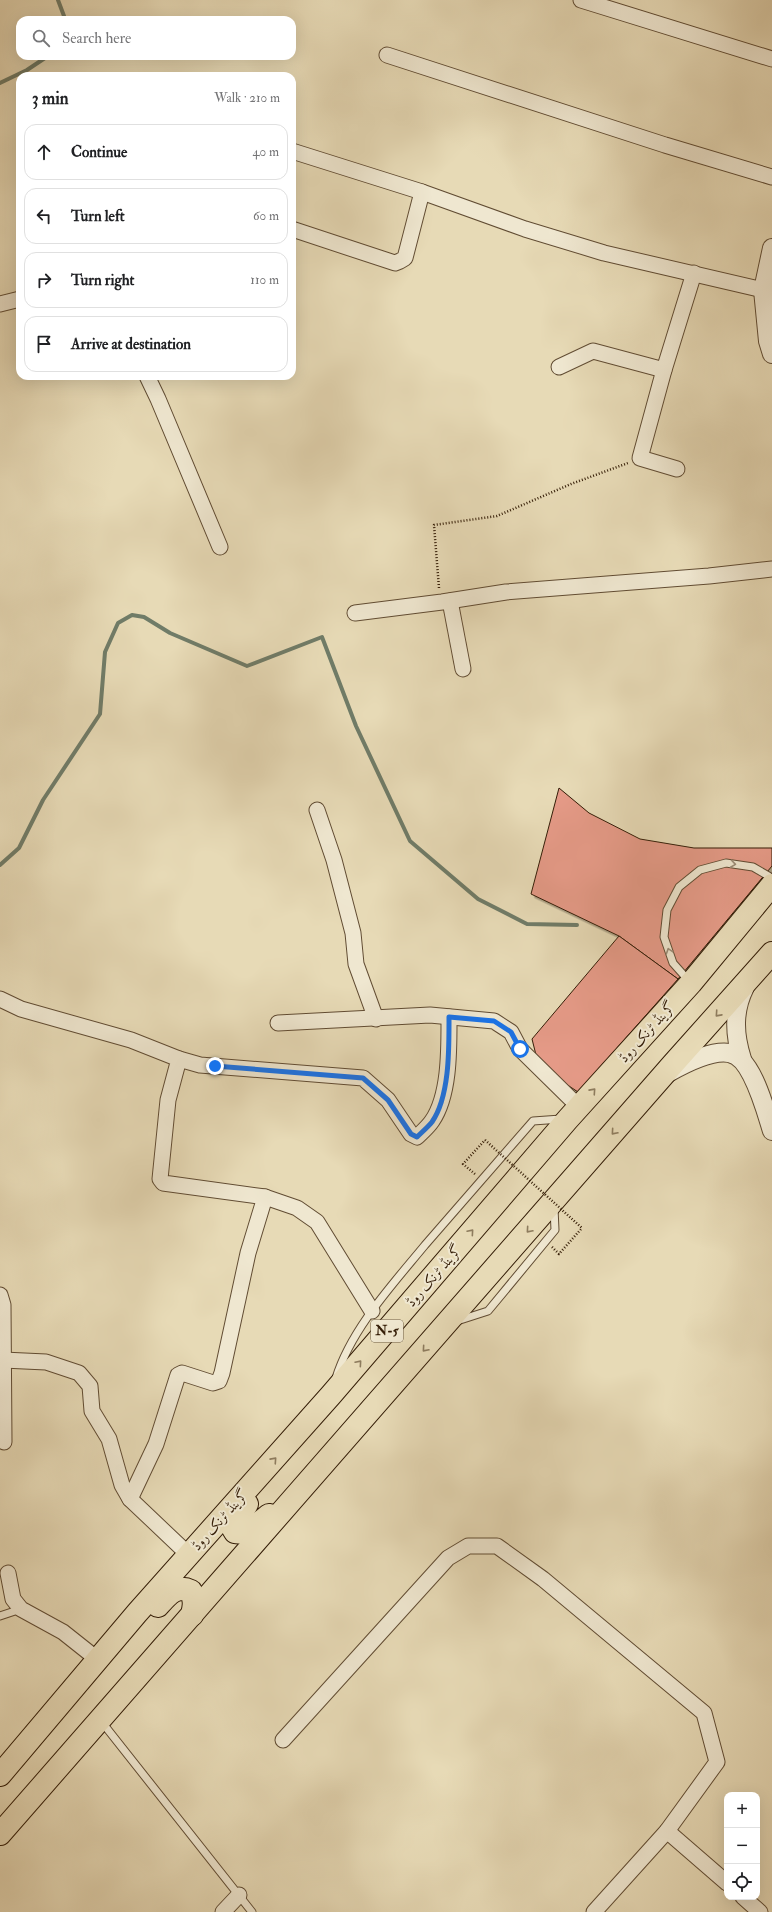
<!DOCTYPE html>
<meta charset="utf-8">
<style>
body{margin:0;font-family:"IM FELL Double Pica",Amiri,serif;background:#f6f6f6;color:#202124}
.controls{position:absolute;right:12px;bottom:12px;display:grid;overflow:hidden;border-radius:8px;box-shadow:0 4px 16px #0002}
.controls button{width:36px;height:36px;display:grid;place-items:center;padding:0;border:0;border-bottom:1px solid #e0e0e0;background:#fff;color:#202124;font:20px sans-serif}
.stop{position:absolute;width:12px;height:12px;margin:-9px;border:3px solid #1a73e8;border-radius:50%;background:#fff}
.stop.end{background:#1a73e8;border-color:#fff;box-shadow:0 1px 4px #0008}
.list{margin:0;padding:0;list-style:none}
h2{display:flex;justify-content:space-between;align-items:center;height:52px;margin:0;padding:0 16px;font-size:17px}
h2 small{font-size:13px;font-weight:400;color:#757577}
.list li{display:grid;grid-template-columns:26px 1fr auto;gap:12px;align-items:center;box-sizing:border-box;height:56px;margin:0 8px 8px;padding:0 8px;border:1px solid #e0e0e0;border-radius:12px}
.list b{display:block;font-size:15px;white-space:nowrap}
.list em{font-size:13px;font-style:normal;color:#757577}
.icon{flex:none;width:22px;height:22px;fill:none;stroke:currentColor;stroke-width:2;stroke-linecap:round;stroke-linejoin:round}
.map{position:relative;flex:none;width:772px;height:1912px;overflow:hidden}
.search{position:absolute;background:#fff;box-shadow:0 4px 16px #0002;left:16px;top:16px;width:280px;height:44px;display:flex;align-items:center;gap:10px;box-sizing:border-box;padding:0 14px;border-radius:12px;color:#757577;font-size:15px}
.panel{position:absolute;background:#fff;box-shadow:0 4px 16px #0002;left:16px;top:72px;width:280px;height:308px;border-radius:12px}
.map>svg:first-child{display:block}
</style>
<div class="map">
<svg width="772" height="1912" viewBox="0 0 772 1912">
<defs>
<filter id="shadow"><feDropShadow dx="3.5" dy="3.5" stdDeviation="0" flood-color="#0004"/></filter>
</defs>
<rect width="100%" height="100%" fill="#e7dab6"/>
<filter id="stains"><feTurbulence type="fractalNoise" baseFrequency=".005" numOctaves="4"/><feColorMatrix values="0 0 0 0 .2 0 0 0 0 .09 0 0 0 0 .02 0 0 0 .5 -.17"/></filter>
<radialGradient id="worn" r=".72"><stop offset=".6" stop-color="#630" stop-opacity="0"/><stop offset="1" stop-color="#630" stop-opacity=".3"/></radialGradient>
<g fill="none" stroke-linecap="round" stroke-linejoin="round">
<g stroke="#707c68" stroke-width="4">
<path d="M58 0 64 16V20"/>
<path d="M0 83 27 70 48 56"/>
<path d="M0 865 19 848 43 800 100 714 105 652 118 623 132 615 144 617 170 633 247 666 322 637 356 726 410 841 478 899 527 924 577 925"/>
</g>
</g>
<g fill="#e59a87" stroke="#341d07" filter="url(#shadow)">
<path d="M559 788 589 813 640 839 694 848H772V866L678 979 619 936 531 894Z"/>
<path d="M619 936 678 979 578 1092 554 1076 537 1059 532 1039Z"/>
</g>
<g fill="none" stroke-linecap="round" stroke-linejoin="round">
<defs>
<g id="service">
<path d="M689 981 673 963 664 937 667 910 679 887 700 870 726 863 753 867 772 878"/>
<path d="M457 1321 488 1311 555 1230 554 1208"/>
<path d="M336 1378C351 1329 393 1284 425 1245 461 1204 497 1162 533 1121L561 1119"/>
<path d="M0 1616 21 1609"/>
<path d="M101 1721 252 1912"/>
</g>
<g id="minor">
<path d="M581 0 772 59"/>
<path d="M387 55 665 145 772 177"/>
<path d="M292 151 422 192 525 229 604 253 763 290"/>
<path d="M292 229 395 263 400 261 405 258 422 192"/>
<path d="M0 304 20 299"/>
<path d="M559 367 593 351 664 370"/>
<path d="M147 376 158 399 220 547"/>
<path d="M677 469 640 458 664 370 694 273"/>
<path d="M450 601 463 669"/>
<path d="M355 613 442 602 506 592 709 576 772 569"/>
<path d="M317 810 334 860 353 933 356 964 376 1019"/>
<path d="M0 999 21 1009 131 1040 179 1059 168 1100 160 1179 163 1183 265 1197 297 1208 317 1222 372 1311"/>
<path d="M278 1023 430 1015 494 1021 511 1032 520 1049 579 1107"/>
<path d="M179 1059 200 1065 363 1078 388 1100 411 1134 417 1137C422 1132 428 1127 432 1121 450 1095 449 1048 449 1017"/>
<path d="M0 1295 3 1305 4 1442"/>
<path d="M3 1360 46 1362 79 1373 90 1386 92 1411 109 1439 122 1485 130 1499 189 1555"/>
<path d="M130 1499 156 1444 178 1375 182 1373 213 1383 219 1381 222 1373 248 1253 265 1197"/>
<path d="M8 1573 13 1599 21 1609 63 1632 97 1659"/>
<path d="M283 1740 448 1558 468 1546H497L543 1579 704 1713 717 1762 667 1831 594 1912"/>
<path d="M667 1831 727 1883"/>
<path d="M743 1897 760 1912"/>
<path d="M223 1912 239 1895"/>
</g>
<g id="tertiary">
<path d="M772 248 763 290 768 341 772 354"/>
<path d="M742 1059C734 1034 733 1011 745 987"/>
<path d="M668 1073C684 1064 711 1050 729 1053 752 1056 766 1112 772 1131"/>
</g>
<g id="trunk">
<path d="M247 1504 232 1527 235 1532C247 1535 260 1522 269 1515"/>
<path d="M158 1606C167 1596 176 1584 191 1591 195 1600 194 1606 192 1615"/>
<path d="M0 1775 137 1613 331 1395 568 1119 691 983 772 885"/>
<path d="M0 1834 673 1064 772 953"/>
</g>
</defs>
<use href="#service" stroke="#614c33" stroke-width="9"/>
<use href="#minor" stroke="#614c33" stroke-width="17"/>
<use href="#tertiary" stroke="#614c33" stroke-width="20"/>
<use href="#trunk" stroke="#341d07" stroke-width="24"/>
<g stroke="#341d07" stroke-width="2.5" stroke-dasharray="1 2" stroke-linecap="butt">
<path d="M439 588 434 525 497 516 571 484 628 463"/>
<path d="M475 1174 463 1164 485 1140"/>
<path d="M552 1247 559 1254 582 1228"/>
</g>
<use href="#service" stroke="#efe7d0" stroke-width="7"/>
<use href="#minor" stroke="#efe7d0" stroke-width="15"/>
<use href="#tertiary" stroke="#efe7d0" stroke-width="18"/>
<use href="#trunk" stroke="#e7dab6" stroke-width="22"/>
<path stroke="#341d07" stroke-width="2.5" stroke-dasharray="1 2" stroke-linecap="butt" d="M485 1140 582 1228"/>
</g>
<defs><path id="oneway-chevron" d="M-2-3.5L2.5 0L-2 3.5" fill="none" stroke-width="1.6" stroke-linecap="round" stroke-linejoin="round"/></defs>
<g stroke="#9b8c76">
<use href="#oneway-chevron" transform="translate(733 864) rotate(8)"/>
<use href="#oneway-chevron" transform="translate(669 951) rotate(-108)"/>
</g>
<g stroke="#8e7c5e">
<use href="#oneway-chevron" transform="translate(718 1014) rotate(132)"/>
<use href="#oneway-chevron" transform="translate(593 1091) rotate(-48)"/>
<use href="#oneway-chevron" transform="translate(614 1132) rotate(131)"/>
<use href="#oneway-chevron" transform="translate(529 1230) rotate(131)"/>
<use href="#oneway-chevron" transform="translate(471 1232) rotate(-49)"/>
<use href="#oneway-chevron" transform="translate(425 1349) rotate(131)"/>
<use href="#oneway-chevron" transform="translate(359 1363) rotate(-49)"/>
<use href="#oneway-chevron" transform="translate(274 1460) rotate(-48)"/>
</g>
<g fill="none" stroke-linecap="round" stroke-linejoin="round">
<path stroke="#1a73e8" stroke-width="5" d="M215 1066 363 1078 388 1100 411 1134 417 1137C422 1132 428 1127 432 1122 450 1096 449 1047 449 1017L494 1021 511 1032 520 1049"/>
</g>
<g text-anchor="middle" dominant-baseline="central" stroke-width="4" stroke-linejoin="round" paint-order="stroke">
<rect fill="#efe7d0" stroke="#6c5a43" stroke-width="1" x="371" y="1320" width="32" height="22" rx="3"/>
<g font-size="13" font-weight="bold" fill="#341d07">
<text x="387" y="1331">N-5</text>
</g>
<g font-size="14" fill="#341d07" stroke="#efe7d0">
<text transform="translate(647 1032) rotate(-48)">گرینڈ ٹرنک روڈ</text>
<text transform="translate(434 1276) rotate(-49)">گرینڈ ٹرنک روڈ</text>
<text transform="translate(220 1520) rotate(-48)">گرینڈ ٹرنک روڈ</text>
</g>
</g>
<rect width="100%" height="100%" filter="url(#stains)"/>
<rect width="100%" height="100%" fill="url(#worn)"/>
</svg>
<div class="controls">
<button>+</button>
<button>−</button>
<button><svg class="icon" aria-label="locate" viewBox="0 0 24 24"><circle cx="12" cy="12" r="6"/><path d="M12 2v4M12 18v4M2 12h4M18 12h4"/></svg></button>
</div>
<div class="stop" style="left:520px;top:1049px"></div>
<div class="stop end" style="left:215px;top:1066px"></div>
<div class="search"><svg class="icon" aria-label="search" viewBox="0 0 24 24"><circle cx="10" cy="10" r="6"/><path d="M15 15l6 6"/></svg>Search here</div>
<section class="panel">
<h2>3 min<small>Walk · 210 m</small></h2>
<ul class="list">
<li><svg class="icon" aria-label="ahead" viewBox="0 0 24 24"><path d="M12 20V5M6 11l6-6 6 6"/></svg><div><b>Continue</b></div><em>40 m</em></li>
<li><svg class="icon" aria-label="left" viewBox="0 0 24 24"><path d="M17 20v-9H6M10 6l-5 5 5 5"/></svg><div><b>Turn left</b></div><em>60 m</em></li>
<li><svg class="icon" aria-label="right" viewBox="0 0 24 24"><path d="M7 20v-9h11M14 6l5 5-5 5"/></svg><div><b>Turn right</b></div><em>110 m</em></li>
<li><svg class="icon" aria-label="arrive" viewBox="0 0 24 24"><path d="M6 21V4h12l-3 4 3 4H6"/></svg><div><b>Arrive at destination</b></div></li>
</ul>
</section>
</div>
